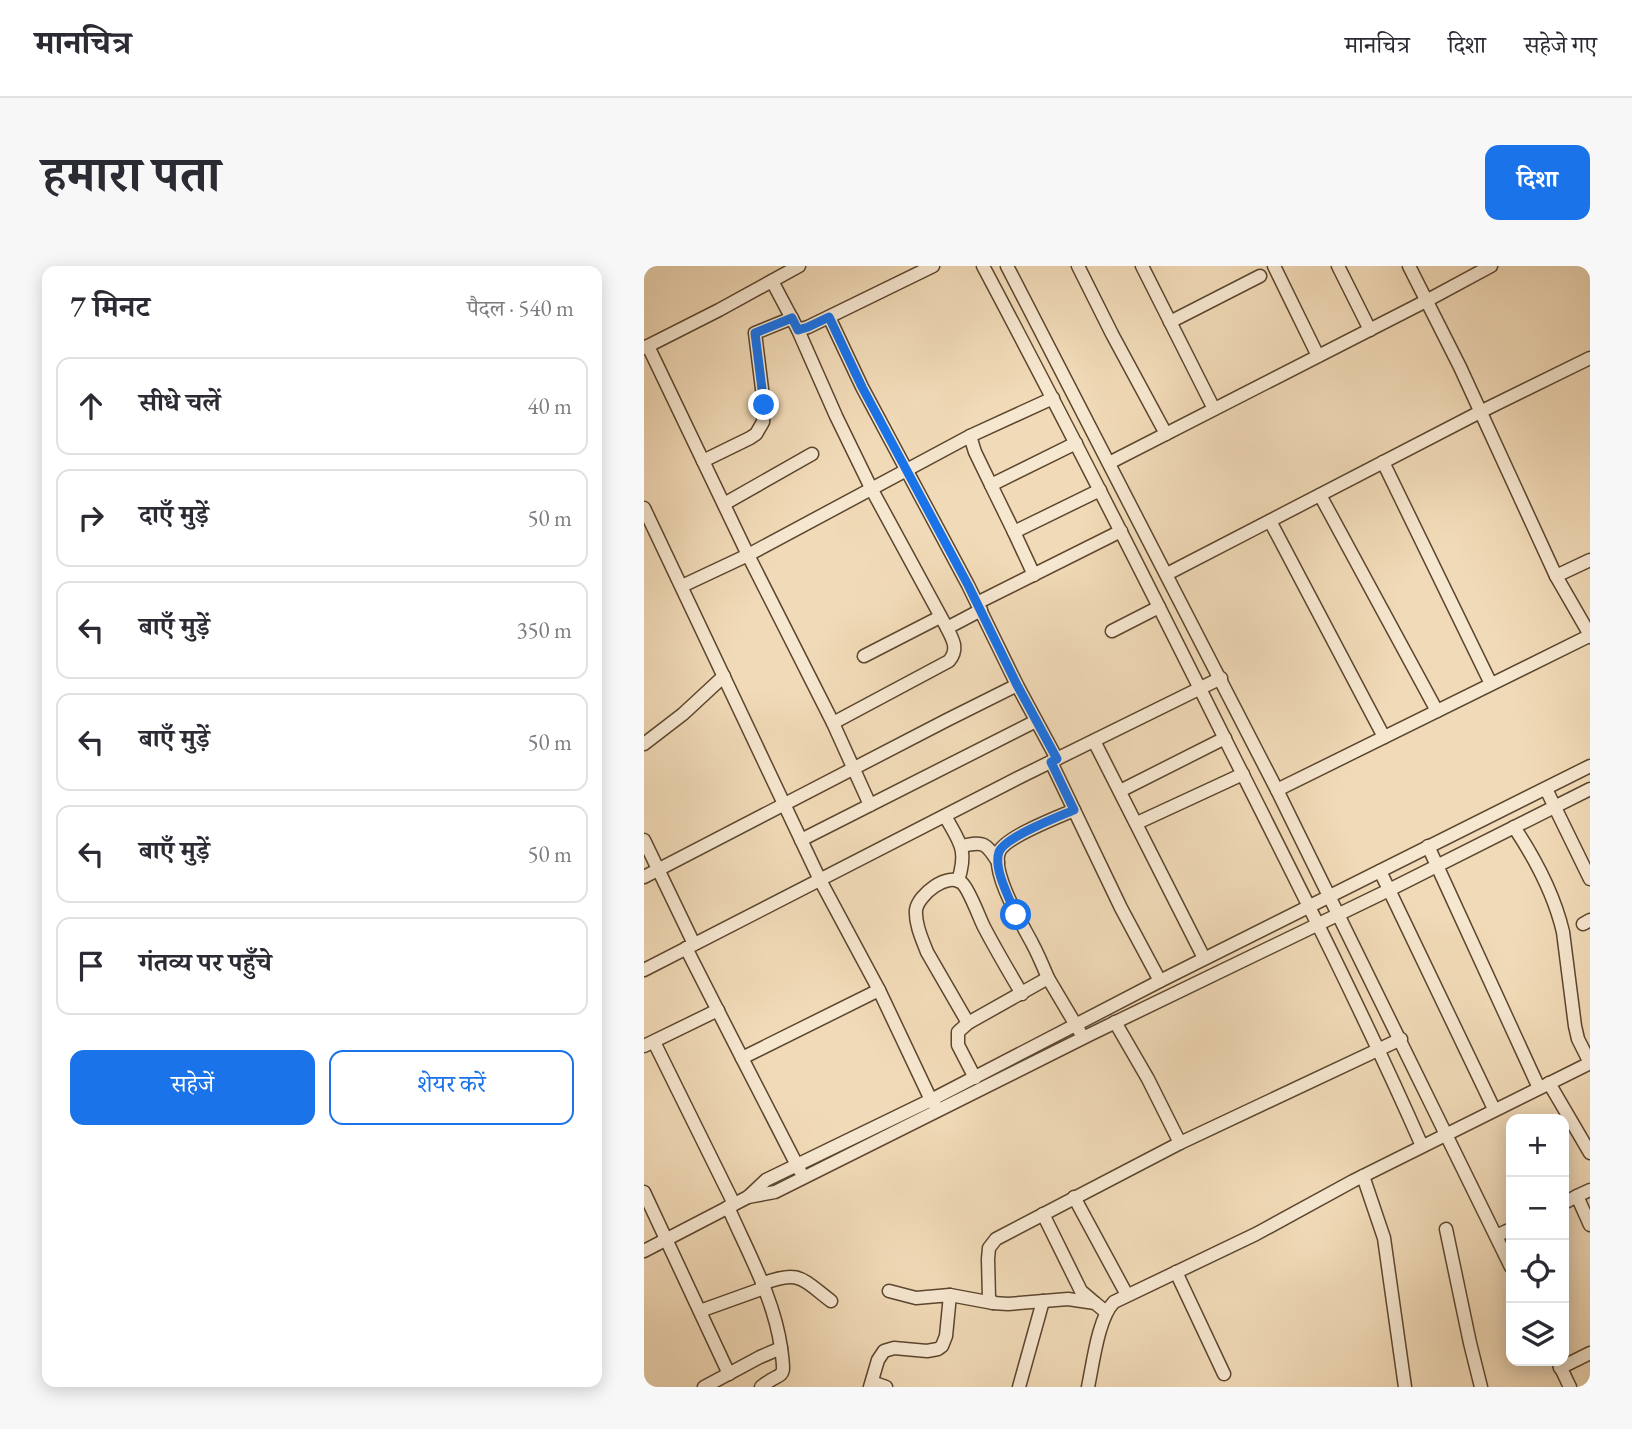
<!DOCTYPE html>
<html lang="hi">
<meta charset="utf-8">
<style>
body{margin:0;font-family:"EB Garamond","Noto Serif Devanagari",serif;background:#f7f7f7;color:#2b2b33}
.controls{position:absolute;right:21px;bottom:21px;display:grid;overflow:hidden;border-radius:14px;box-shadow:0 4px 18px #0003}
.controls button{width:63px;height:63px;display:grid;place-items:center;padding:0;border:0;border-bottom:2px solid #e1e1e2;background:#fff;color:#2b2b33;font:35px sans-serif}
.stop{position:absolute;width:21px;height:21px;margin:-16px;border:5px solid #1a73e8;border-radius:50%;background:#fff}
.stop.end{background:#1a73e8;border-color:#fff;box-shadow:0 2px 7px #0008}
.list{margin:0;padding:0;list-style:none}
h2{display:flex;justify-content:space-between;align-items:center;height:91px;margin:0;padding:0 28px;font-size:30px}
h2 small{font-size:23px;font-weight:400;color:#7c7c81}
.list li{display:grid;grid-template-columns:46px 1fr auto;gap:21px;align-items:center;box-sizing:border-box;height:98px;margin:0 14px 14px;padding:0 14px;border:2px solid #e1e1e2;border-radius:14px}
.list b{display:block;font-size:26px;white-space:nowrap}
.list em{font-size:23px;font-style:normal;color:#7c7c81}
.actions{display:flex;gap:14px;padding:21px 28px}
.actions a{flex:1;padding:16px 0;border:2px solid #1a73e8;border-radius:14px;text-align:center;font-size:24px;color:#1a73e8}
.actions .main{background:#1a73e8;color:#fff}
.icon{flex:none;width:38px;height:38px;fill:none;stroke:currentColor;stroke-width:2;stroke-linecap:round;stroke-linejoin:round}
.map{position:relative;flex:none;width:946px;height:1121px;overflow:hidden;border-radius:14px}
header{display:flex;align-items:center;gap:42px;box-sizing:border-box;height:98px;padding:0 35px;background:#fff;border-bottom:2px solid #e1e1e2}
header strong{font-size:33px}
nav{display:flex;gap:38px;margin-inline-start:auto;font-size:24px}
.intro{display:flex;align-items:center;justify-content:space-between;box-sizing:border-box;height:168px;padding:0 42px}
h1{margin:0;font-size:49px}
.button{padding:18px 32px;border-radius:14px;background:#1a73e8;color:#fff;font-size:24px;font-weight:700}
main{display:flex;gap:42px;padding:0 42px}
aside{flex:1;background:#fff;border-radius:14px;box-shadow:0 4px 18px #0003}
.map>svg:first-child{display:block}
</style>
<header>
<strong>मानचित्र</strong>
<nav><a>मानचित्र</a><a>दिशा</a><a>सहेजे गए</a></nav>
</header>
<div class="intro"><h1>हमारा पता</h1><a class="button">दिशा</a></div>
<main>
<aside>
<h2>7 मिनट<small>पैदल · 540 m</small></h2>
<ul class="list">
<li><svg class="icon" aria-label="ahead" viewBox="0 0 24 24"><path d="M12 20V5M6 11l6-6 6 6"/></svg><div><b>सीधे चलें</b></div><em>40 m</em></li>
<li><svg class="icon" aria-label="right" viewBox="0 0 24 24"><path d="M7 20v-9h11M14 6l5 5-5 5"/></svg><div><b>दाएँ मुड़ें</b></div><em>50 m</em></li>
<li><svg class="icon" aria-label="left" viewBox="0 0 24 24"><path d="M17 20v-9H6M10 6l-5 5 5 5"/></svg><div><b>बाएँ मुड़ें</b></div><em>350 m</em></li>
<li><svg class="icon" aria-label="left" viewBox="0 0 24 24"><path d="M17 20v-9H6M10 6l-5 5 5 5"/></svg><div><b>बाएँ मुड़ें</b></div><em>50 m</em></li>
<li><svg class="icon" aria-label="left" viewBox="0 0 24 24"><path d="M17 20v-9H6M10 6l-5 5 5 5"/></svg><div><b>बाएँ मुड़ें</b></div><em>50 m</em></li>
<li><svg class="icon" aria-label="arrive" viewBox="0 0 24 24"><path d="M6 21V4h12l-3 4 3 4H6"/></svg><div><b>गंतव्य पर पहुँचे</b></div></li>
</ul>
<div class="actions"><a class="main">सहेजें</a><a>शेयर करें</a></div>
</aside>
<div class="map">
<svg width="946" height="1121" viewBox="0 0 946 1121">
<rect width="100%" height="100%" fill="#f1dab7"/>
<filter id="stains"><feTurbulence type="fractalNoise" baseFrequency=".00286" numOctaves="4"/><feColorMatrix values="0 0 0 0 .2 0 0 0 0 .09 0 0 0 0 .02 0 0 0 .5 -.17"/></filter>
<radialGradient id="worn" r=".72"><stop offset=".6" stop-color="#630" stop-opacity="0"/><stop offset="1" stop-color="#630" stop-opacity=".3"/></radialGradient>
<g fill="none" stroke-linecap="round" stroke-linejoin="round">
<defs>
<g id="minor">
<path d="M339 0C424 160 506 322 587 485 653 616 719 746 778 880"/>
<path d="M363 0 633 524 867 1001"/>
<path d="M434 0 468 68 522 168"/>
<path d="M498 0 570 143"/>
<path d="M630 0 674 90"/>
<path d="M694 0 726 64"/>
<path d="M765 0 816 101 912 310 946 369"/>
<path d="M128 15 154 64 164 61 289 0"/>
<path d="M185 51 218 121 324 319 373 419 413 493"/>
<path d="M526 56 616 10"/>
<path d="M154 64 192 150 228 224 303 362 337 344"/>
<path d="M4 80 104 289 189 457 226 539"/>
<path d="M0 82 75 44 155 0"/>
<path d="M326 170 331 186 347 219"/>
<path d="M59 195 106 172 112 168 119 156 120 139 111 67 148 52"/>
<path d="M739 196 847 418"/>
<path d="M465 197 782 35 847 0"/>
<path d="M676 229 793 445"/>
<path d="M80 238 168 188"/>
<path d="M0 242 176 614 235 724 287 834 291 839"/>
<path d="M626 255 740 471"/>
<path d="M370 266 347 219 432 177"/>
<path d="M523 308 836 146 946 92"/>
<path d="M390 309 370 266 456 224"/>
<path d="M912 310 946 294"/>
<path d="M38 320 104 289 326 170 409 132"/>
<path d="M333 337 477 265"/>
<path d="M468 365 515 341"/>
<path d="M220 390 296 351"/>
<path d="M189 457 305 395C315 383 309 374 303 362"/>
<path d="M450 475 560 692"/>
<path d="M0 478 39 448 80 410"/>
<path d="M407 496 477 642 516 715"/>
<path d="M902 523 946 613"/>
<path d="M633 524 945 370 946 371"/>
<path d="M476 525 581 472"/>
<path d="M301 550C316 577 324 583 314 615"/>
<path d="M493 557 599 508"/>
<path d="M870 561C892 594 910 628 919 666L931 760 934 773 946 797"/>
<path d="M0 574 50 678"/>
<path d="M157 574 392 455"/>
<path d="M318 580C340 575 342 577 354 596"/>
<path d="M784 580 895 822"/>
<path d="M736 605 850 843"/>
<path d="M0 611 303 454 373 419"/>
<path d="M939 658 946 654"/>
<path d="M42 682 98 792"/>
<path d="M0 704 378 510 577 412"/>
<path d="M404 712C399 700 394 688 388 677 378 658 347 607 355 586 361 571 414 551 430 544"/>
<path d="M324 757 283 686C278 673 271 658 272 644 274 629 304 605 318 617 325 623 335 651 340 661 352 684 365 706 378 728"/>
<path d="M10 776 90 938"/>
<path d="M0 780 74 744"/>
<path d="M331 812 314 779V766L324 757 404 712 436 766"/>
<path d="M905 817 946 887"/>
<path d="M536 877 757 773"/>
<path d="M156 905 98 792 235 724"/>
<path d="M719 910 740 972 761 1121"/>
<path d="M0 926 85 1108"/>
<path d="M933 930 946 924"/>
<path d="M104 931 131 926 447 768 745 624 946 523"/>
<path d="M430 931 483 1029"/>
<path d="M920 937 933 930 946 959"/>
<path d="M84 941C104 987 130 1032 137 1082"/>
<path d="M399 948 437 1025 451 1037"/>
<path d="M802 963 826 1077 837 1121"/>
<path d="M852 970 867 963"/>
<path d="M0 985 104 931 122 914 287 834 516 715 946 500"/>
<path d="M532 1006 580 1108"/>
<path d="M118 1018C155 1003 158 1013 187 1035"/>
<path d="M306 1029 349 1037 364 1038 424 1033 451 1037 462 1046"/>
<path d="M349 1037 345 1032 344 993 345 982 352 973 536 877 504 813 471 756"/>
<path d="M56 1045 120 1022"/>
<path d="M914 1096 926 1121"/>
<path d="M916 1102 946 1087"/>
<path d="M228 1116 242 1121"/>
<path d="M60 1121 116 1091 137 1082C142 1117 139 1103 117 1121"/>
<path d="M226 1121 234 1094 240 1085 250 1082 283 1085 294 1083 298 1080 302 1070 306 1029 272 1032 245 1025"/>
<path d="M375 1121 399 1035"/>
<path d="M444 1121C449 1098 454 1052 470 1036L612 968 709 915 946 797"/>
</g>
</defs>
<use href="#minor" stroke="#5c462e" stroke-width="15"/>
<use href="#minor" stroke="#f6e7d0" stroke-width="12"/>
</g>
<g fill="none" stroke-linecap="round" stroke-linejoin="round">
<path stroke="#1a73e8" stroke-width="9" d="M120 139 111 67 148 52 154 64 164 61 185 51 218 121 324 319 373 419 413 493 407 496 430 544C414 551 361 571 355 586 349 603 366 633 372 649"/>
</g>
<rect width="100%" height="100%" filter="url(#stains)"/>
<rect width="100%" height="100%" fill="url(#worn)"/>
</svg>
<div class="controls">
<button>+</button>
<button>−</button>
<button><svg class="icon" aria-label="locate" viewBox="0 0 24 24"><circle cx="12" cy="12" r="6"/><path d="M12 2v4M12 18v4M2 12h4M18 12h4"/></svg></button>
<button><svg class="icon" aria-label="layers" viewBox="0 0 24 24"><path d="M12 4l9 5-9 5-9-5zM3 14l9 5 9-5"/></svg></button>
</div>
<div class="stop" style="left:372px;top:649px"></div>
<div class="stop end" style="left:120px;top:139px"></div>
</div>
</main>
